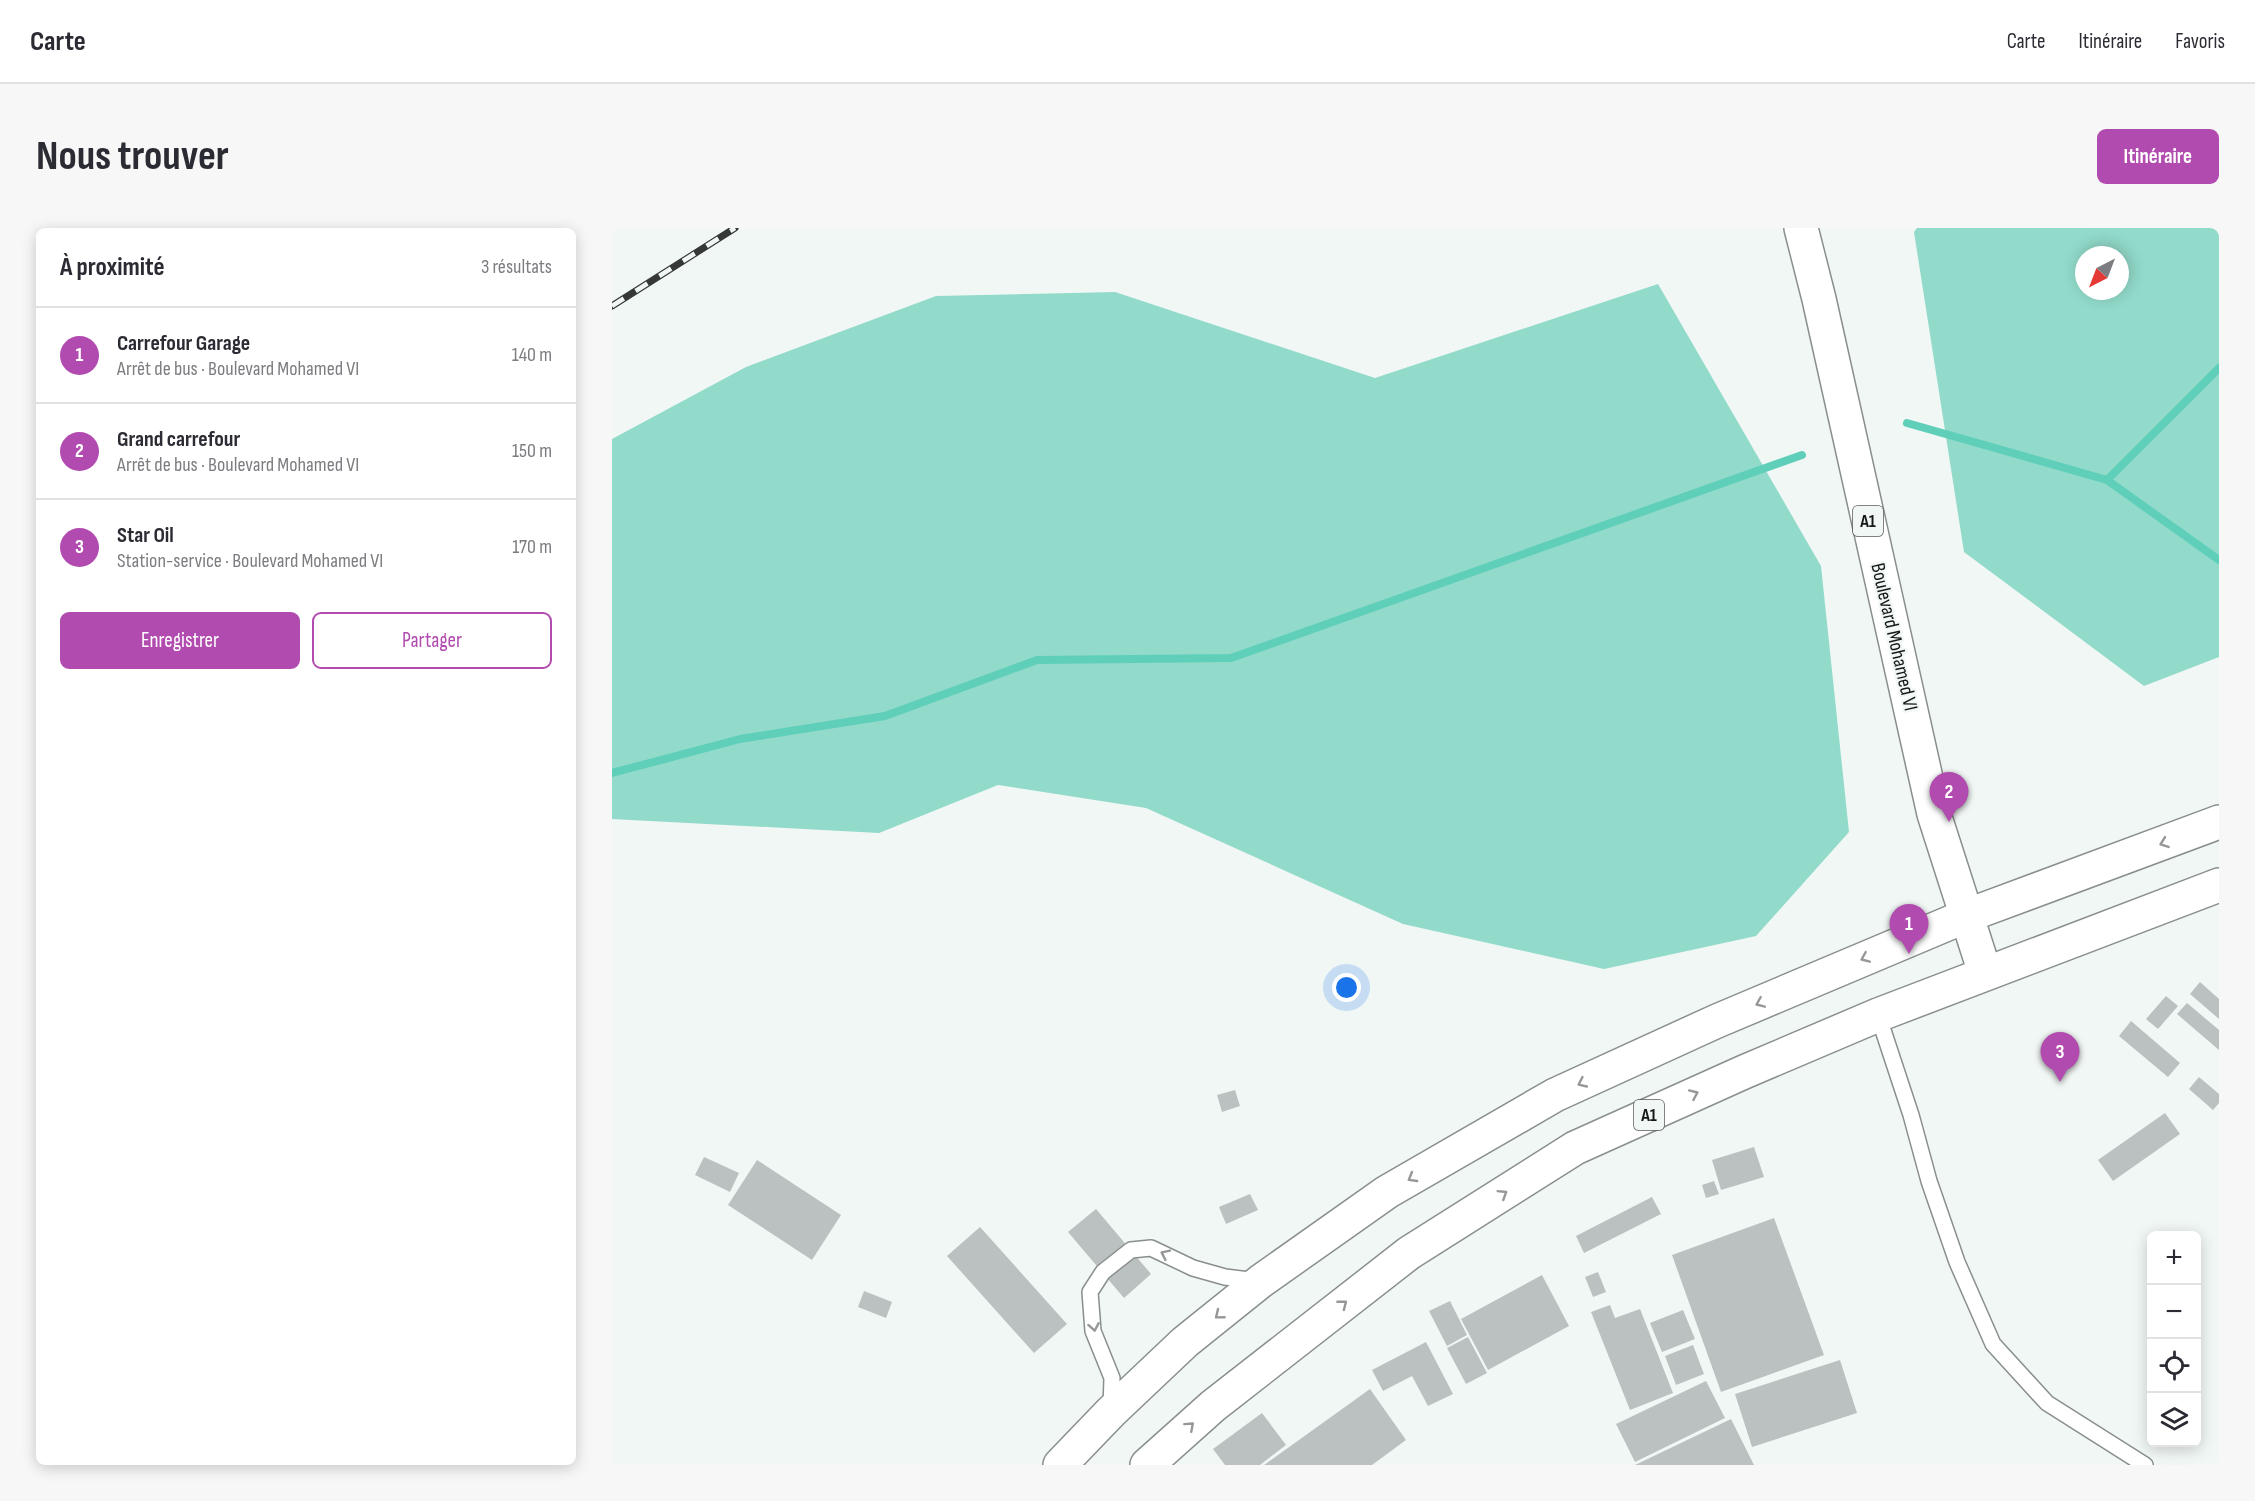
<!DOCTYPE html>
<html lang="fr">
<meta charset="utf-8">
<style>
body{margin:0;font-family:"Sofia Sans Condensed",sans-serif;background:#f7f7f7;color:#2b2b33}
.controls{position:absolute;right:18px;bottom:18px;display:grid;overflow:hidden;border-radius:9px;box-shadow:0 3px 15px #0003}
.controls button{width:54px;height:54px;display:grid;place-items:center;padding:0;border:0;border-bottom:2px solid #e1e1e2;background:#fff;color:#2b2b33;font:30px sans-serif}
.compass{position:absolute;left:1463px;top:18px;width:54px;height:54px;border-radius:50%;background:#fff;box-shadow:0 3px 15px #0003;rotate:222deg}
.you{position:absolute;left:735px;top:760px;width:21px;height:21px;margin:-15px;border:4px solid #fff;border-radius:50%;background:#1a73e8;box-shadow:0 0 0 9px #1a73e833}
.badge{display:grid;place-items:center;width:39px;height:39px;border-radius:50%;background:#b24baf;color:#fff;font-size:20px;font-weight:700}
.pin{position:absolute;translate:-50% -50px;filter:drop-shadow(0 2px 3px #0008)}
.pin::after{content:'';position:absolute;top:32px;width:21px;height:18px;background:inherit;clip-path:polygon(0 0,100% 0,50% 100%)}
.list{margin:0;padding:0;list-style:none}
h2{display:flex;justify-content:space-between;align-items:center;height:78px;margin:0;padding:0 24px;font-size:26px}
h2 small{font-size:20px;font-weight:400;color:#7c7c81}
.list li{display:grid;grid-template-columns:39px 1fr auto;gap:18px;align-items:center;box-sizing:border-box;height:96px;padding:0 24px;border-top:2px solid #e1e1e2}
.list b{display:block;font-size:22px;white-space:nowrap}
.list p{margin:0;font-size:20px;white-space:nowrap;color:#7c7c81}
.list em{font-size:20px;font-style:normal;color:#7c7c81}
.actions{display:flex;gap:12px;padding:18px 24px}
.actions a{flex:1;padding:14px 0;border:2px solid #b24baf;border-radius:9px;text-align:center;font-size:21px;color:#b24baf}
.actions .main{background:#b24baf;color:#fff}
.icon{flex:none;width:33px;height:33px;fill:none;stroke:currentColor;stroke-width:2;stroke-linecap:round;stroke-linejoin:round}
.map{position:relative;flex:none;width:1607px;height:1237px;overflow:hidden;border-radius:9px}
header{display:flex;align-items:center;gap:36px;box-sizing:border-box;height:84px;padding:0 30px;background:#fff;border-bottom:2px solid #e1e1e2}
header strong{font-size:28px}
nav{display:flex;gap:33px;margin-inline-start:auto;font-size:21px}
.intro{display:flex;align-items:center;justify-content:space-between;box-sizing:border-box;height:144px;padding:0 36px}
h1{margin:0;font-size:42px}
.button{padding:15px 27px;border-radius:9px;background:#b24baf;color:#fff;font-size:21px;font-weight:700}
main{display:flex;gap:36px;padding:0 36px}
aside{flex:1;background:#fff;border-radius:9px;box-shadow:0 3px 15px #0003}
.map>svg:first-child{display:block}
</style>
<header>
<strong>Carte</strong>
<nav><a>Carte</a><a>Itinéraire</a><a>Favoris</a></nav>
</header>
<div class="intro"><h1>Nous trouver</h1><a class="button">Itinéraire</a></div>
<main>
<aside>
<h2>À proximité<small>3 résultats</small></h2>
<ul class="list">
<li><span class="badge">1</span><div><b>Carrefour Garage</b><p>Arrêt de bus · Boulevard Mohamed VI</p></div><em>140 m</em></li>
<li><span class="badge">2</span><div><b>Grand carrefour</b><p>Arrêt de bus · Boulevard Mohamed VI</p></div><em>150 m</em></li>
<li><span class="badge">3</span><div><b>Star Oil</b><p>Station-service · Boulevard Mohamed VI</p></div><em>170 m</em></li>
</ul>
<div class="actions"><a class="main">Enregistrer</a><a>Partager</a></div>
</aside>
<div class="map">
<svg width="1607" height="1237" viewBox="0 0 1607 1237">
<rect width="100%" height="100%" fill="#f1f7f5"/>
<g fill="#92daca" fill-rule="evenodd">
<path d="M1305 0H1607V429L1532 458 1352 324 1302 4ZM1472 27H1508V63H1472Z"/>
<path d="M1046 56 1209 338 1237 604 1144 708 992 741 791 696 534 580 386 557 267 605 0 591V211L134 139 324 68 503 64 763 150Z"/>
</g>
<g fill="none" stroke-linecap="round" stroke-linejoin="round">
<g stroke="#5fcfba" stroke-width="8">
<path d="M1295 195 1495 252 1607 332"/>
<path d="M1495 252 1607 140"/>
<path d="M0 545 128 511 273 488 425 432 619 430 1190 227"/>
</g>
</g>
<g fill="#bbc1c0">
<path d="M1588 754 1607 771V791L1578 766Z"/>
<path d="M1554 768 1566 778 1546 801 1534 791Z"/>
<path d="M1575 775 1607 802V822L1565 786Z"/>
<path d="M1519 793 1568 835 1556 849 1507 808Z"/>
<path d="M1587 849 1607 866V875L1601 882 1577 861Z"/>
<path d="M623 862 628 878 610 884 605 867Z"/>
<path d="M1553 885 1568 906 1501 953 1486 932Z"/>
<path d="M1142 919 1152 949 1109 962 1100 932Z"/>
<path d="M92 929 127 945 118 964 83 947Z"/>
<path d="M145 932 229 987 200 1032 116 977Z"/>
<path d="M1102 953 1107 966 1094 970 1090 957Z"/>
<path d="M638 966 646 982 614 996 607 979Z"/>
<path d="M1040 969 1049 986 972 1025 964 1008Z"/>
<path d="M484 981 539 1046 512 1070 456 1004Z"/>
<path d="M1162 990 1212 1127 1109 1164 1060 1027Z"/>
<path d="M368 999 455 1096 422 1125 335 1028Z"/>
<path d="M986 1044 994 1064 981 1069 973 1049Z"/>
<path d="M930 1047 957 1098 876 1142 849 1091Z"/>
<path d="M252 1063 280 1074 274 1090 246 1079Z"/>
<path d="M838 1073 855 1107 835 1118 817 1083Z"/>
<path d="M998 1077 1003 1090 1028 1081 1061 1165 1018 1182 979 1084Z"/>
<path d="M1071 1082 1083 1111 1050 1124 1038 1095Z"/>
<path d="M856 1109 875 1145 854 1156 835 1120Z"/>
<path d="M814 1114 841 1166 816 1178 800 1148 771 1163 760 1142Z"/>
<path d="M1081 1117 1092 1146 1064 1157 1053 1128Z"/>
<path d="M1228 1132 1245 1185 1140 1219 1123 1166Z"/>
<path d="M1094 1153 1113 1190 1023 1234 1004 1196Z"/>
<path d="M758 1161 794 1212 760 1237H652Z"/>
<path d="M650 1185 674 1217 648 1237H613L601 1221Z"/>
<path d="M1119 1191 1142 1237H1023Z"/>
</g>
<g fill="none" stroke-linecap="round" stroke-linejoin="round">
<defs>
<g id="lane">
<path d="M1266 787 1299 887 1317 953 1345 1034 1381 1116 1435 1175 1533 1237"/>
<path d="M499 1180 500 1150 481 1103 478 1064 491 1044 519 1022 539 1020 581 1040 613 1049 646 1053"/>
</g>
<g id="primary">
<path d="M1189 0 1207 71 1322 586 1373 745"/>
<path d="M448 1237 499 1184 573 1114 649 1053 775 964 943 867 1105 793 1354 688 1607 594"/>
<path d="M535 1237 601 1178 797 1025 963 920 1132 844 1266 787 1607 657"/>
</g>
</defs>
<use href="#lane" stroke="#898f8d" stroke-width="18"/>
<use href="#primary" stroke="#898f8d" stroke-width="36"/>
<use href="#lane" stroke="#fff" stroke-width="15"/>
<use href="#primary" stroke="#fff" stroke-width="33"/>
<defs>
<path id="rail" d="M0 78 123 0"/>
</defs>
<use href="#rail" stroke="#353837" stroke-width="7"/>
<use href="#rail" stroke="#f1f7f5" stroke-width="4.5" stroke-dasharray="14" stroke-linecap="butt"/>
</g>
<defs><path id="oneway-chevron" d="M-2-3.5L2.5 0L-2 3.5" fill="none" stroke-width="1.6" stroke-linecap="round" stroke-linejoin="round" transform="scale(1.5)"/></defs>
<g stroke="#969797">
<use href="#oneway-chevron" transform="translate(1552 615) rotate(160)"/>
<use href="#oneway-chevron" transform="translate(1253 730) rotate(157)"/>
<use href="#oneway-chevron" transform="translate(1148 775) rotate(157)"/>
<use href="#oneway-chevron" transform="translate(970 855) rotate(155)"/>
<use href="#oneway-chevron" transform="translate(1082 866) rotate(-24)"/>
<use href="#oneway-chevron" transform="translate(800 950) rotate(150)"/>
<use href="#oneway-chevron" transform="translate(891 966) rotate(-32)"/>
<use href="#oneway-chevron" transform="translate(553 1026) rotate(-154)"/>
<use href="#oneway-chevron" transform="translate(731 1076) rotate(-38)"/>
<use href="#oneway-chevron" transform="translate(607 1087) rotate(141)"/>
<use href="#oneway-chevron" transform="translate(482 1099) rotate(80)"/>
<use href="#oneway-chevron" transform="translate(578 1198) rotate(-42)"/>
</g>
<g text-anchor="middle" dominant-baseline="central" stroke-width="4.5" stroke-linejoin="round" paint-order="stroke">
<g fill="#f1f7f5" stroke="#585b5a" stroke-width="1.5">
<rect x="1241" y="278" width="30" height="30" rx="4.5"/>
<rect x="1022" y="872" width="30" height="30" rx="4.5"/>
</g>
<g font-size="18" font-weight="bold" fill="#161818">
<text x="1256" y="293">A1</text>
<text x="1037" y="887">A1</text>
</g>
<g font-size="20" fill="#161818" stroke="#f1f7f5">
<text transform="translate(1282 409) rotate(77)">Boulevard Mohamed VI</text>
</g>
</g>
</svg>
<div class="controls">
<button>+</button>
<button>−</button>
<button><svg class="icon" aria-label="locate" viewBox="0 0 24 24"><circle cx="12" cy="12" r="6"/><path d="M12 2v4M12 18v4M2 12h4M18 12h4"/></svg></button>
<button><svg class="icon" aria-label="layers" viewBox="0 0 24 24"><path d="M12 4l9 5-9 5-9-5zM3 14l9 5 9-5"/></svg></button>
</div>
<svg class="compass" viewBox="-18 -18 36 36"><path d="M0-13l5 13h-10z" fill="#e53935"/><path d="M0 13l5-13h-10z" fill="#7c7c81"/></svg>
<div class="you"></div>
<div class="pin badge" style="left:1297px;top:726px">1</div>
<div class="pin badge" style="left:1337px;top:594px">2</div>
<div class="pin badge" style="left:1448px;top:854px">3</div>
</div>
</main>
